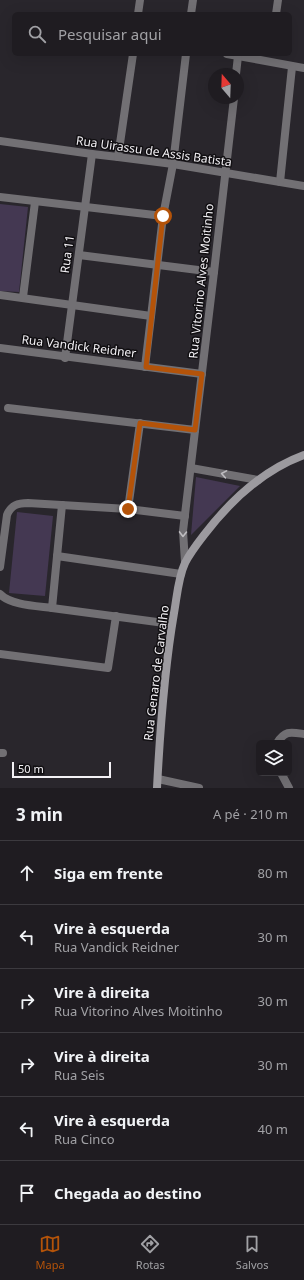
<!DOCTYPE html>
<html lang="pt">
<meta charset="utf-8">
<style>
body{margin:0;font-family:"Noto Sans",sans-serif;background:#27252a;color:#f1f3f6}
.controls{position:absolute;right:12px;bottom:12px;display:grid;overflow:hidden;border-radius:6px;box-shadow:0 4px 16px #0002}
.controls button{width:36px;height:36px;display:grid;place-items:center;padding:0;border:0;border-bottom:1px solid #3c3a3f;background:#1f1c21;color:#f1f3f6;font:20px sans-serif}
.compass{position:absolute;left:208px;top:68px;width:36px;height:36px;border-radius:50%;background:#1f1c21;box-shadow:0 4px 16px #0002;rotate:341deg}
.scale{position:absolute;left:12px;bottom:10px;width:99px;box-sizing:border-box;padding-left:4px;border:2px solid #f3f1f5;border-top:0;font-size:11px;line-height:14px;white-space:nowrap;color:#f3f1f5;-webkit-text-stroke:3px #110f12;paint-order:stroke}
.stop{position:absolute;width:12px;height:12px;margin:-9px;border:3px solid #b45309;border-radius:50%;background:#fff}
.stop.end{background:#b45309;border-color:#fff;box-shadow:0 1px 4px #0008}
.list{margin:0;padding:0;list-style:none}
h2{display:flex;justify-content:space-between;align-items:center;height:52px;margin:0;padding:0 16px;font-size:17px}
h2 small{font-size:13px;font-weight:400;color:#a1a1a5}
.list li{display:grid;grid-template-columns:26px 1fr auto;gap:12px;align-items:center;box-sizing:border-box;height:64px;padding:0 16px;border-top:1px solid #3c3a3f}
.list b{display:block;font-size:15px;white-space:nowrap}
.list p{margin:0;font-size:13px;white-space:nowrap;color:#a1a1a5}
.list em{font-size:13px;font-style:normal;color:#a1a1a5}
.icon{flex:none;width:22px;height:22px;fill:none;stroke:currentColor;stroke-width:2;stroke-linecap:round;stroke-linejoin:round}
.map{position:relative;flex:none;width:304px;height:788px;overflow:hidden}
.search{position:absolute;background:#1f1c21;box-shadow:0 4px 16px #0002;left:12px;right:12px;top:12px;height:44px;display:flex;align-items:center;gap:10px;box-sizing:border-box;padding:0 14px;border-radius:6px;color:#a1a1a5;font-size:15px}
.sheet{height:436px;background:#1f1c21}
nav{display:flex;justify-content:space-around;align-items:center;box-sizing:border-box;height:56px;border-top:1px solid #3c3a3f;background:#1f1c21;font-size:11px;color:#a1a1a5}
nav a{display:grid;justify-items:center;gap:2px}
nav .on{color:#b45309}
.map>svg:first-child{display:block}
</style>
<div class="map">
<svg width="304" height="788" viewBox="0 0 304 788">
<rect width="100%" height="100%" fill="#29262c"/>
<g fill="#443852">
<path d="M0 204 28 207 19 292 0 291Z"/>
<path d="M196 477 240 486 191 535Z"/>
<path d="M17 512 53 516 45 596 9 593Z"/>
</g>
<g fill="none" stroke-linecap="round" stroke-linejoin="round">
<g stroke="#727074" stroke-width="8">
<path d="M138 14 140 0"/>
<path d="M191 14 193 0"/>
<path d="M276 14 278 0"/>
<path d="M227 54 304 68"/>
<path d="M236 74 238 56"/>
<path d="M0 141 92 154 118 157 173 164 304 186"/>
<path d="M118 157 133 54"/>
<path d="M280 182 292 67"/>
<path d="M0 197 163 216"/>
<path d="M79 255 214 272"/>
<path d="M0 295 151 316"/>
<path d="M23 297 35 202"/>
<path d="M0 348 202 374"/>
<path d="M65 358 92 154"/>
<path d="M145 367 163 216 173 164 186 54"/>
<path d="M8 408 195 430"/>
<path d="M191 468 258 480"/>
<path d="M128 509 140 423"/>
<path d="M57 556 181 574"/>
<path d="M185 562 183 531 214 272 234 98"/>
<path d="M0 567 7 515C11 505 18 503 28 503L128 509 185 516"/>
<path d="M0 594C10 605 38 606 52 608L62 505"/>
<path d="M52 608 172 624"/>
<path d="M0 654 108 668 116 616"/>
<path d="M277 743C285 730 291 732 304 734"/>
<path d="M0 753H3"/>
<path d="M281 773 289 788"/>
<path d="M158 779 199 788"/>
</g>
<path stroke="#9c9a9f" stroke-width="8" d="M157 788C160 730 164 671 174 613 177 597 178 578 185 563 190 553 197 544 204 535 230 501 263 470 304 455"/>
</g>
<defs><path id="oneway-chevron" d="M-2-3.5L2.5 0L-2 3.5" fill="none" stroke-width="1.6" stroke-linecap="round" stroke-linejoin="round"/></defs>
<g stroke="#bfbdc1">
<use href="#oneway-chevron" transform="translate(224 474) rotate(-170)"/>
<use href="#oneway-chevron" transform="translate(183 534) rotate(91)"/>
</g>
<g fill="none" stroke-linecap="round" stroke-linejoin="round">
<path stroke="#b45309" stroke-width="5" d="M128 509 140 423 195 430 202 374 146 367 163 216"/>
</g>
<g text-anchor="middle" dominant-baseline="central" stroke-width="3" stroke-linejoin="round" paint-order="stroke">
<g font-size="12" fill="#f3f1f5" stroke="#110f12">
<text transform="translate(154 151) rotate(8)">Rua Uirassu de Assis Batista</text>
<text transform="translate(67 254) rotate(-82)">Rua 11</text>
<text transform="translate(201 281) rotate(-84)">Rua Vitorino Alves Moitinho</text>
<text transform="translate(79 346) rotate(7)">Rua Vandick Reidner</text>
<text transform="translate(156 673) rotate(-83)">Rua Genaro de Carvalho</text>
</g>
</g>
</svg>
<div class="controls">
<button><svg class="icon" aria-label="layers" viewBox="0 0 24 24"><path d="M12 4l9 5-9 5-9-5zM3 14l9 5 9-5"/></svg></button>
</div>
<svg class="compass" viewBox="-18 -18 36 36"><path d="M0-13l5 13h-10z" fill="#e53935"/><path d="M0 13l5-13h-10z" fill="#a1a1a5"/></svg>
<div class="scale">50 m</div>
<div class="stop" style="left:163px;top:216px"></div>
<div class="stop end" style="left:128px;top:509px"></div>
<div class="search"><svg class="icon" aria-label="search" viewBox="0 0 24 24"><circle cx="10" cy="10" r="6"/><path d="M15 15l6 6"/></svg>Pesquisar aqui</div>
</div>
<section class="sheet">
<h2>3 min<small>A pé · 210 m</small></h2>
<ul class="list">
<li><svg class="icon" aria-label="ahead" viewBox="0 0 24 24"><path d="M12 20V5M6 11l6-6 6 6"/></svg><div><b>Siga em frente</b></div><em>80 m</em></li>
<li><svg class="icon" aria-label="left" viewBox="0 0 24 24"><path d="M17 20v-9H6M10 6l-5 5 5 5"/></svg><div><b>Vire à esquerda</b><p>Rua Vandick Reidner</p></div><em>30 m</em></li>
<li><svg class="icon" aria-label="right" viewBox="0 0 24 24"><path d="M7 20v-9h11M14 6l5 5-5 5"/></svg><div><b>Vire à direita</b><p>Rua Vitorino Alves Moitinho</p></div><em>30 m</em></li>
<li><svg class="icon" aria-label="right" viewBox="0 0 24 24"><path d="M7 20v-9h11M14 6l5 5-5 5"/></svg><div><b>Vire à direita</b><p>Rua Seis</p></div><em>30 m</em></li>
<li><svg class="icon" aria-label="left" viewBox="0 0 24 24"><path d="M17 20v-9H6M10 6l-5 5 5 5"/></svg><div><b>Vire à esquerda</b><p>Rua Cinco</p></div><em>40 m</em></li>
<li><svg class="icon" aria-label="arrive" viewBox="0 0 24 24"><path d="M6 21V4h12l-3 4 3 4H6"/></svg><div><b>Chegada ao destino</b></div></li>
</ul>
</section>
<nav>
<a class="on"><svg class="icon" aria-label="map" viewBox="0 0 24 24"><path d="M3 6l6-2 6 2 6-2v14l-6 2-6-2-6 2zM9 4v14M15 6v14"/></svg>Mapa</a>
<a><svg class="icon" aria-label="directions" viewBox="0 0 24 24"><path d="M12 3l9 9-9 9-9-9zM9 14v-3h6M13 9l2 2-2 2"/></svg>Rotas</a>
<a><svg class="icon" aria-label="saved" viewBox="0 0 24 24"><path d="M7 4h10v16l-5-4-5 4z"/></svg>Salvos</a>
</nav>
